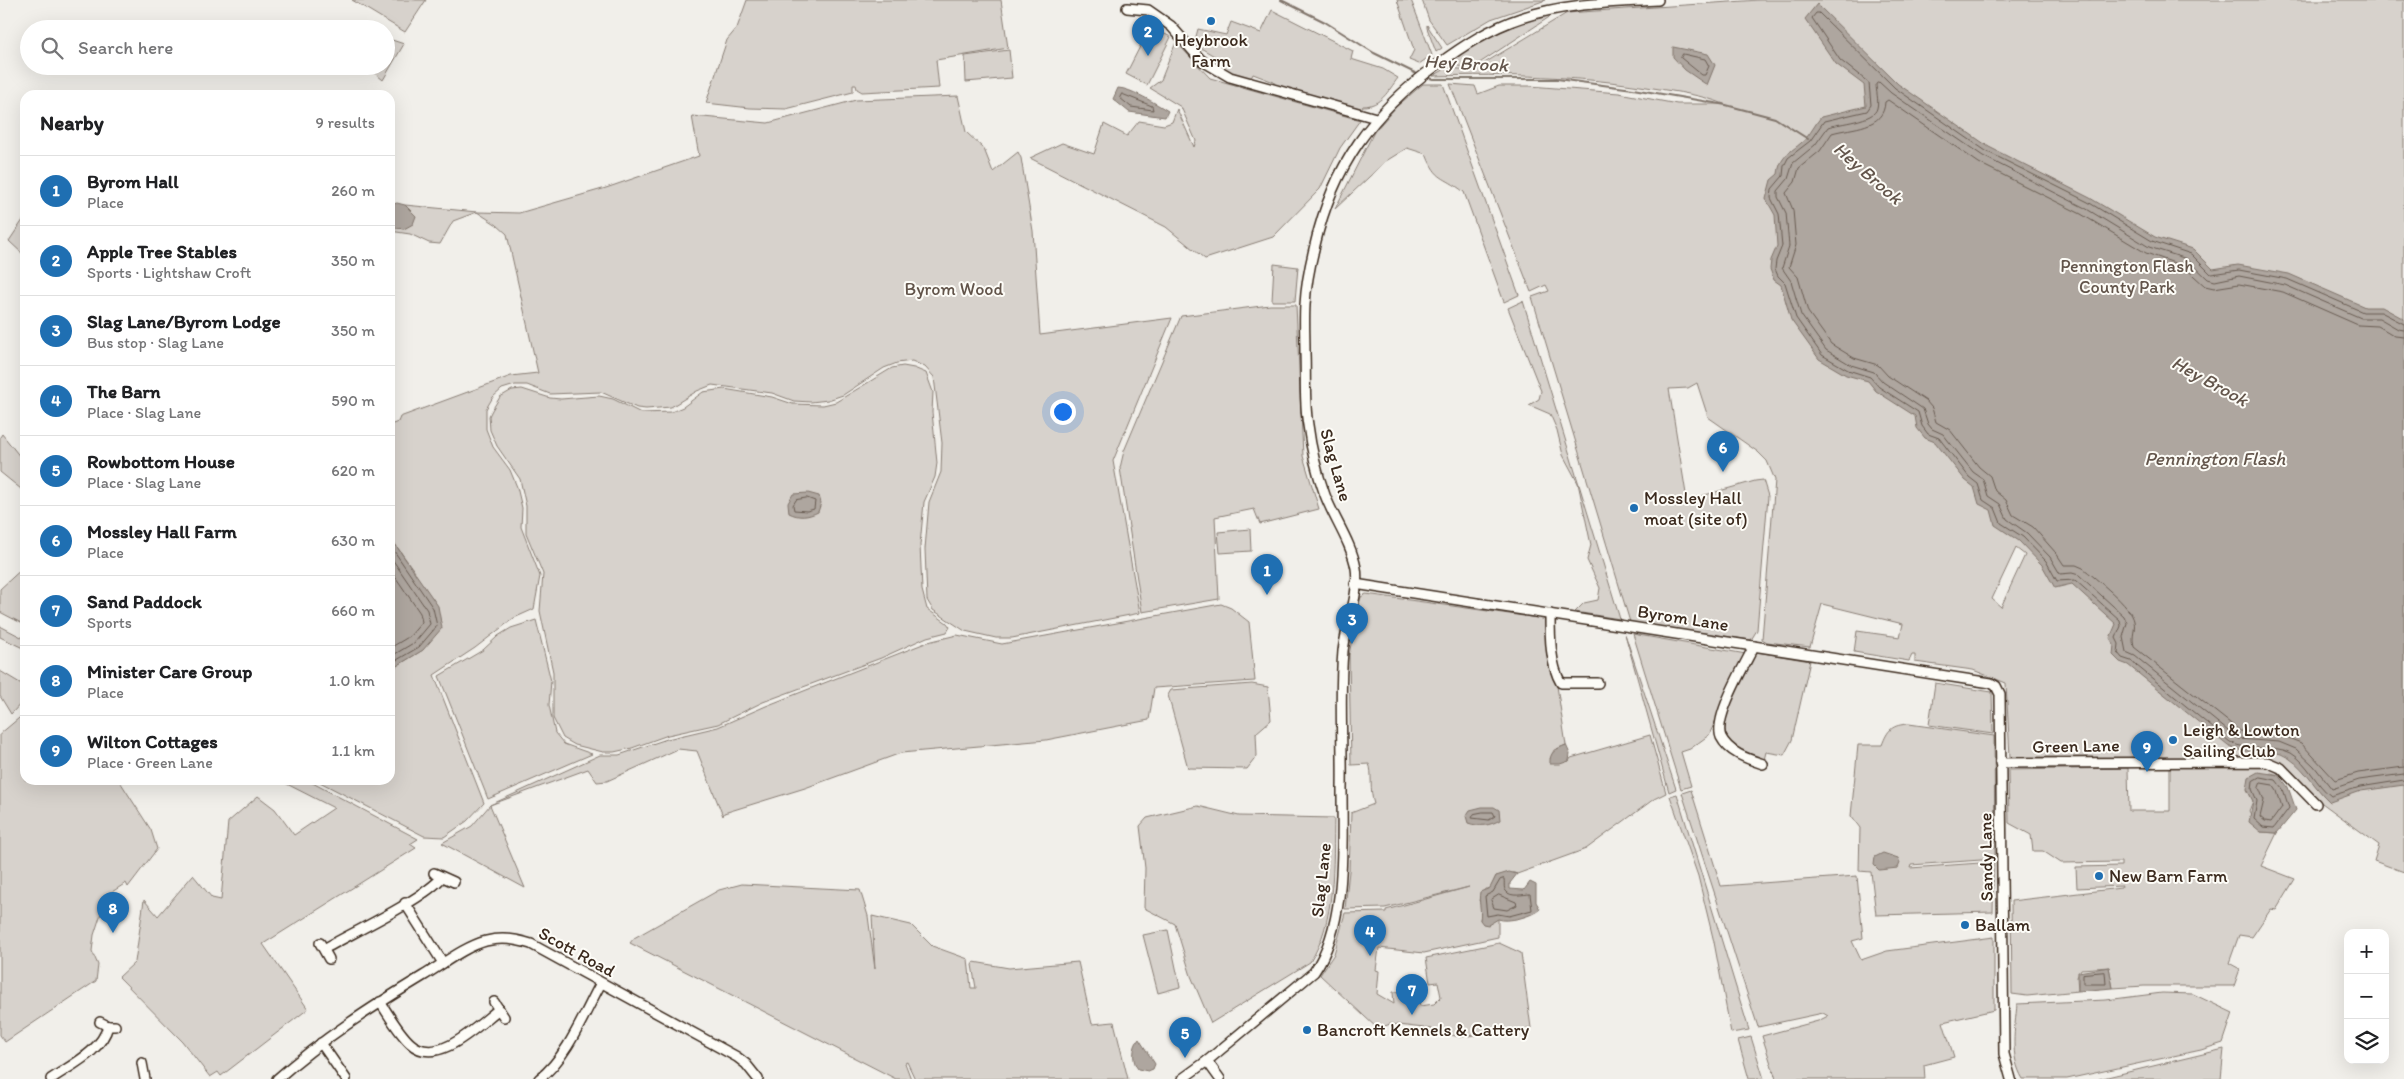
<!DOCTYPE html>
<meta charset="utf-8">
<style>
body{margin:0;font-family:Itim,sans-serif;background:#f2f2f2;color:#202124}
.controls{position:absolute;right:15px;bottom:15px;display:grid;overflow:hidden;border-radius:10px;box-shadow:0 5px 20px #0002}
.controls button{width:45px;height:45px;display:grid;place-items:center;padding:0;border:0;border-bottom:1px solid #e0e0e0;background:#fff;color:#202124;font:25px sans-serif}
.you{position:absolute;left:1062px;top:411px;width:18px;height:18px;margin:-12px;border:4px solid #fff;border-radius:50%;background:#1a73e8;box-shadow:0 0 0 8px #1a73e833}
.badge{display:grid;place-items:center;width:32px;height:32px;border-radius:50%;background:#1f6fb2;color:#fff;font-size:16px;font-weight:700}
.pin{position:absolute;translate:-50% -41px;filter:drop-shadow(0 1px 2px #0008)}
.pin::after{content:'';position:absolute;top:26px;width:18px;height:15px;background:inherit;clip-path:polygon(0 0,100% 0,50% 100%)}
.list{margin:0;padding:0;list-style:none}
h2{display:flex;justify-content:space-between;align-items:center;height:65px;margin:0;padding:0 20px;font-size:21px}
h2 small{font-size:16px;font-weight:400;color:#757577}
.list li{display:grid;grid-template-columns:32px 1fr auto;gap:15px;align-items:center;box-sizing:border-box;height:70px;padding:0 20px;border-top:1px solid #e0e0e0}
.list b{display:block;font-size:19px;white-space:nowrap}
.list p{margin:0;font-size:16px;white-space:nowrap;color:#757577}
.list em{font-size:16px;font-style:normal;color:#757577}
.icon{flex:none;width:28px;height:28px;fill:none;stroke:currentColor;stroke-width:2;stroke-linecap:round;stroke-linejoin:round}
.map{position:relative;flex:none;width:2404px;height:1079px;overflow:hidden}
.search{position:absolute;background:#fff;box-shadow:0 5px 20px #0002;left:20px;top:20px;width:375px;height:55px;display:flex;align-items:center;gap:12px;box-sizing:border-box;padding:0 18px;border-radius:28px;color:#757577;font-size:19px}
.panel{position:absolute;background:#fff;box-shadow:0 5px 20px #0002;left:20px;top:90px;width:375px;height:695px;border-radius:15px}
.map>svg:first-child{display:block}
</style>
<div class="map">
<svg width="2404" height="1079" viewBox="0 0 2404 1079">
<rect width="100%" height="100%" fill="#f1efea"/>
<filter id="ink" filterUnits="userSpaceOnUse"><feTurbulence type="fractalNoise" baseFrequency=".02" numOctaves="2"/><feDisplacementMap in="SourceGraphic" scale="10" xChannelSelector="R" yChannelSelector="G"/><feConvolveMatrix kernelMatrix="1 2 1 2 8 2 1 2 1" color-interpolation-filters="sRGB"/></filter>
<g filter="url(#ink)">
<g fill="#d7d2cc" stroke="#897e75" fill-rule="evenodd">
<path d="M352 0H426L405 32Z"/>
<path d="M747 0H1001L1008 48 936 60 939 88 862 92 857 89 856 85H853V92L786 109 750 108 706 103 727 40 737 28Z"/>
<path d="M1397 0H1411L1432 55 1419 64 1409 60 1414 50Z"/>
<path d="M1422 0H1546L1491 19 1447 45 1429 20Z"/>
<path d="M1759 0H2404V872L2374 861 2379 845 2322 803 2287 767 2267 758 2010 757 2006 683 1973 670 1915 662V655H1912L1909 661 1854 652 1857 631 1900 637 1903 624 1822 604 1810 647 1767 642 1762 639 1775 480 1767 461 1758 452 1708 417 1697 383 1688 388 1669 389 1687 500 1755 481 1763 480 1768 496 1757 630 1751 640 1630 622 1532 297 1549 291 1546 285 1531 292 1450 84 1475 86 1478 94 1499 86H1530L1619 93 1677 104H1724C1702 95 1678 92 1653 88 1580 76 1507 74 1433 76L1447 68 1473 70 1567 13ZM2016 548 2025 555 2001 607 1992 599Z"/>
<path d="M1272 10 1353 51 1351 59 1383 69 1398 78C1388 91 1381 106 1363 106L1360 111 1273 87 1274 82 1253 74 1250 80 1213 65 1216 57 1194 44 1198 29 1226 35 1231 22 1261 33Z"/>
<path d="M1557 12 1475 66 1466 68 1447 63C1482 38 1515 23 1557 12Z"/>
<path d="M1427 25 1442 48 1436 52 1427 28Z"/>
<path d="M1150 27 1171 37 1147 85 1126 74Z"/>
<path d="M386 38 404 44 383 80 371 70 369 66H386Z"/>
<path d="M1176 42 1210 78 1360 120 1340 148 1320 189 1273 237 1205 259 1166 227 1030 158 1062 143 1094 154 1104 124 1127 136 1139 121 1164 125 1172 122 1177 109 1194 147 1196 141 1181 107 1150 88 1161 80Z"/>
<path d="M1009 50 1012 78 966 82 965 56Z"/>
<path d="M1423 84H1443L1519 295 1504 302 1464 192C1443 175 1437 182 1426 154L1407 148 1386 161 1335 209 1374 132 1396 107Z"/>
<path d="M958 96 966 132 984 149 993 172 1018 152 1021 158 1033 231 1040 335 1172 318 1113 461 1140 613 1012 638H996L965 631 933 610 927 600 925 549 929 502 941 472 942 443 934 377 925 367 912 361 897 363 884 368 843 395 828 400 811 402 794 401 772 393 712 385 697 391 671 407 646 409 637 408 601 392 550 394 527 385H515L502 389 493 397 486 409V429L493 447 510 470 517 487 522 508 521 527 540 576 534 609 514 618 475 648 434 675 484 803 467 821 444 837 424 836 316 780H390V670L423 650 415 572 390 537V425L398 422 400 417 511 376 538 373 507 234 497 225 477 212 453 221 440 244 429 243 410 234 390 231V227L404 229 416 216 405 205 477 212 519 213 606 188 699 156 692 116 768 123 856 100Z"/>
<path d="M25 217V256L9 241Z"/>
<path d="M1274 264 1298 267 1295 301H1272Z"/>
<path d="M1523 301 1620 619 1575 612 1584 603 1598 600 1600 588 1587 560 1591 545 1578 483 1563 455 1557 430 1550 414 1529 405 1539 399 1541 391 1508 308Z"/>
<path d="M1270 305H1296L1303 456 1319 509 1260 524 1254 509 1215 517 1219 599 1142 612 1120 468 1124 451 1181 316Z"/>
<path d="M903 366 914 368 926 373 933 392 932 412 937 463 935 477 924 502 920 545 922 590 927 609 947 623 950 627 947 632 927 637 881 658 763 702 718 724 668 735 632 748 614 752H603L575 745 563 738 553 718V672L540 611 543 574 526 533V506L520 479 497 446 490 430 489 416 492 410 500 397 512 390 522 389 550 398 561 399 599 396 613 399 641 413 671 412 683 407 703 392 724 389 772 397 793 404 823 405 836 402 892 368Z"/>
<path d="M2 434 25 463V497L21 489 0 472V437Z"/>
<path d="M1250 529 1251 551 1220 553 1218 532Z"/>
<path d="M25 566V625L0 612V589Z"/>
<path d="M1366 594 1545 619 1550 669 1557 686 1566 745 1554 750 1550 759 1569 761 1571 758 1650 735 1666 793 1654 799 1586 849 1517 874 1514 873 1496 876 1490 889H1485L1479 900 1482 909 1480 920 1498 919V937L1424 953 1379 948 1376 970 1379 971 1377 994 1394 1004 1393 992 1417 991 1420 1006 1434 1004 1441 997 1438 982 1430 983 1426 958 1499 943 1521 953 1531 1028 1460 1037 1432 1031V1029L1390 1024 1378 1029 1320 975 1334 954 1345 913 1386 912V910L1469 887 1385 908 1345 909 1349 871 1351 813 1374 804C1369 790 1373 772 1369 764L1351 765 1349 655 1359 604 1361 597Z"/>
<path d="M1221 604 1231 608 1249 622 1255 681 1154 688 1149 720 1046 740 901 753 805 788 724 813 723 816 697 751 678 749 607 781 597 782 588 769 490 805 525 888 442 843 472 826 490 805 600 755H619L667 739 718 727 766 706 928 642 957 635 1002 644Z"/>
<path d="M536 620 551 681 549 705 555 733 564 744 592 754 488 799 439 676 483 650 498 636 511 628Z"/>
<path d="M0 626 25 639V649L0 637Z"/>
<path d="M1625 634 1676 789 1669 792Z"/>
<path d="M1633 634 1746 654 1709 735 1690 749 1681 752 1691 786 1681 789Z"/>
<path d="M1757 652 1810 661 1792 740 1784 755 1766 752 1764 760C1755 757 1742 755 1735 749 1707 724 1743 677 1757 652Z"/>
<path d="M0 671 25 686V699L11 714 0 696Z"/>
<path d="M1935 683 1992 692 1993 734 1929 725Z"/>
<path d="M1252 684 1268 687 1271 720 1256 733 1257 756 1247 769 1188 768 1168 695 1171 690Z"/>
<path d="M25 713V780H119L151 830 157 849 128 887 126 883 107 895 94 935 92 951 98 965 96 981 5 1042 0 1035V734Z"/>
<path d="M1909 724 1994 736 1995 859 1911 865 1910 868 1994 862 1993 912 1876 915 1871 872 1859 871 1860 828 1851 816 1858 745H1882C1888 729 1892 725 1909 724Z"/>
<path d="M2174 765 2267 766 2274 769 2279 775 2271 773 2247 789 2253 801 2249 811 2261 832 2277 833 2261 866 2295 879 2276 910 2271 909 2252 937 2239 935 2229 963 2240 969 2234 986H2144L2113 988 2109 967 2081 969 2077 977 2078 991 2027 996 2012 994 2011 901 2121 888 2122 886 2077 888 2076 867 2121 866V862L2061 863 2043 851H2033L2031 835 2009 823 2008 770 2128 768 2129 811H2170V767Z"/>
<path d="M279 780H307L418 839 410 844 416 848 263 944 308 1009 221 1076 218 1072 210 1077 182 1041 119 977 135 962 144 900 158 916 193 875 212 898 221 900 228 822 258 796 275 809 294 835 334 808Z"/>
<path d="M1691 790 1721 886 1857 876 1863 938 1852 941 1861 960 1887 951 1994 937V1010L1943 1022 1954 1057 1924 1065 1925 1079H1776L1762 1036 1818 1021 1828 1016 1823 1013 1758 1027 1682 793Z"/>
<path d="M1677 794 1749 1030 1731 1033 1714 942 1698 876 1670 796Z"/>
<path d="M1198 806 1239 816 1334 818C1333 863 1336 922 1310 962L1211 1023 1191 976 1175 924 1144 908 1145 868 1140 826 1147 818Z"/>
<path d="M742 884 860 890 868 916 875 969 872 916 911 925 932 946 968 959 971 988H976L972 965 974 962 1009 968 1078 962 1092 1024 1114 1022 1128 1079H915L907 1062 905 1063 911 1079H896L630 943 634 938 719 890Z"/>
<path d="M1168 930 1180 987 1158 993 1143 935Z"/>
<path d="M2162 993 2193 994 2233 1013 2223 1043 2201 1050 2067 1079H2023C2009 1056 2015 1029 2017 1004L2106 1000Z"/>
<path d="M1751 1037 1764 1079H1749L1738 1040Z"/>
<path d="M2224 1049 2221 1079H2099Z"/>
</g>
<g fill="#aea69f" stroke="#80746b">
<path d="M1817 4 1898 84 1989 147 2090 198 2155 237 2193 249 2213 269 2238 265 2289 274 2365 307H2382L2404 319V785L2361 791 2330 802C2313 787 2303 763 2281 754 2264 748 2244 756 2228 746L2128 665 2120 662 2113 655 2114 645 2110 638 2116 624 2072 584 2055 588 2042 565 2019 541 1995 525 1991 510 1979 504 1974 487 1965 480 1935 442 1925 438 1917 428 1915 416 1876 391 1868 381 1846 375 1819 359 1791 320 1781 285 1774 280 1770 269 1771 260 1777 246 1775 215 1766 199 1771 180 1778 174C1780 153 1795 151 1807 137 1812 131 1816 123 1821 117L1866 106 1864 85 1836 64 1805 19Z"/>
<path d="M1673 47 1708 54 1715 65 1707 85 1685 70 1673 57Z"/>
<path d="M1118 88C1130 88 1157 104 1168 111L1165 117 1129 112 1113 99Z"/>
<path d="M397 203 405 205 416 216 413 224 404 229 390 227V205Z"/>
<path d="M808 493 819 496 821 503 818 512C808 517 799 518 789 513L788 503 793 494Z"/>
<path d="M390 537 438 606 442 628 423 650 390 670Z"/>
<path d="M1566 745 1570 754 1569 761 1560 764H1550C1549 752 1556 749 1566 745Z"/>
<path d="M2258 772 2279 775 2288 787 2296 810 2277 833 2261 832 2249 822 2253 801 2247 789 2249 777Z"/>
<path d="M1482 807H1494L1499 810 1500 820C1489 826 1480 827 1468 823L1466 816 1470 810Z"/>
<path d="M1883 853 1898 858 1900 863 1898 868 1879 870 1874 865 1875 857Z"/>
<path d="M1509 872 1517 874 1510 883V889L1524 890 1530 882 1536 885V902L1540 909C1533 916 1508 923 1498 919L1488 925 1483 924 1480 920C1482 910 1478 902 1480 892L1490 888 1496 876Z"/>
<path d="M2109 967 2113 988 2078 991V972Z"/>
<path d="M1139 1039 1155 1064 1153 1069 1148 1071 1138 1069C1132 1062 1132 1047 1139 1039Z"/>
</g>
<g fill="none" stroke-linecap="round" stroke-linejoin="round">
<g stroke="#695c52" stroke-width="1">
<path d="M1683 54 1705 59 1709 66 1705 75H1702L1681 58Z"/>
<path d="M1122 94 1152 106 1153 110 1131 107 1120 98Z"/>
<path d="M2404 324 2381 312H2363L2287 279 2239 270 2211 274 2191 254 2152 241 2088 202 1986 151 1895 88 1819 13H1816L1812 18 1840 60 1869 83 1871 105 1867 111 1824 121 1810 141 1788 158 1784 166 1783 176 1772 189 1771 198 1779 214 1782 246 1776 261 1775 269 1778 276 1785 283 1796 318 1822 355 1848 370 1870 377 1879 387 1918 412 1922 426 1928 434 1939 438 1969 477 1978 484 1983 500 1995 508 2001 523 2023 537 2046 561 2057 581 2075 580 2120 620 2121 626 2116 638 2119 644 2118 653 2122 658 2131 661 2230 742C2249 753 2272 743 2291 753 2308 763 2316 785 2331 796L2360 787 2404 780"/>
<path d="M2404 330 2398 329 2379 318H2361L2285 285 2239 276 2215 281 2208 279 2187 259 2149 247 2085 208 1983 156 1891 93 1879 82 1876 84C1876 91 1879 100 1877 108 1875 121 1839 123 1828 127L1815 145 1793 163 1788 179 1778 191V197L1786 213 1789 246 1782 268 1791 281 1801 315 1826 350 1851 365 1874 372 1883 382 1923 409 1928 424 1932 429 1943 434 1973 472 1983 479 1988 496 2000 504 2007 519 2027 533 2050 557 2060 574 2072 573 2079 575 2124 616 2127 623 2123 637 2126 652 2135 656 2238 739 2279 742 2296 749 2314 766 2332 789 2359 780 2404 774"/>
<path d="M2404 337 2395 336 2378 326 2358 325 2283 292 2239 284 2214 288 2205 286 2183 266 2146 253 2081 214 1979 163 1888 100 1885 102C1884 129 1852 127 1832 133L1820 151 1799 168 1795 182 1786 193 1793 210 1796 245 1789 267 1798 277 1808 312 1831 344 1854 358 1878 365 1888 376 1926 401 1932 408 1936 422 1950 430 1979 467 1990 476 1995 491 2006 500 2013 515 2033 527 2056 553 2064 565H2076L2083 568C2095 578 2132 607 2134 621 2136 630 2131 635 2134 647L2240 731 2281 735 2301 743 2335 780 2358 773 2404 767"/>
<path d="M807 498 815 501 814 509 807 511 794 510 793 505 796 500Z"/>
<path d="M390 545 433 608 437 626 419 647 390 664"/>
<path d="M390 556 427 610 430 624 415 642 390 657"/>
<path d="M390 569 420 613 422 622 410 636 390 648"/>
<path d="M2260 777 2276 780 2283 789 2289 808 2274 828 2263 827 2254 819 2257 801 2252 789 2253 781Z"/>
<path d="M2261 783 2273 785 2277 791 2282 807 2271 822 2265 821 2260 817 2264 800 2259 788Z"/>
<path d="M1483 812H1493L1495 816 1489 820 1472 818 1474 814Z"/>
<path d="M1504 879C1505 882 1503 888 1506 891 1510 898 1525 894 1530 894L1532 910 1509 916 1498 914 1487 916 1485 896 1493 892 1500 880Z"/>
<path d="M1499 895 1516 902 1517 905 1507 910 1494 908 1491 900Z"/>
<path d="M2105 972 2106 984H2083V974Z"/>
</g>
<g stroke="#80746b" stroke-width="2">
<path d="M1281 0 1325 22 1374 53 1419 75"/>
<path d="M1426 77 1433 79H1557L1633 89 1726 105 1775 118 1808 139"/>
</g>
<defs>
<g id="minor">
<path d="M1127 8 1148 10 1171 26 1201 60 1230 77 1376 118"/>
<path d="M1355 584 1991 683 1996 686 2000 694 2004 1054 2011 1079"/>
<path d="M1550 614C1550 635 1550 665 1561 683H1598"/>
<path d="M1754 646C1745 665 1713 718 1721 737 1729 753 1748 759 1763 764"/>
<path d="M2000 763 2267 762 2281 768 2316 804"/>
<path d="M434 873 454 882"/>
<path d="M405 903 443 963"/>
<path d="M320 943 329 959"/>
<path d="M324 949C350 934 426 898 442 877"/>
<path d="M380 1002C389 1015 398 1032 410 1043 437 1068 477 1026 499 1009"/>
<path d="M494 1002 504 1017"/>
<path d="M100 1022 108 1026H115"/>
<path d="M321 1043 346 1079"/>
<path d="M1207 1061 1220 1079"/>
<path d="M142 1063 145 1079"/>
<path d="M51 1079C71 1065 102 1051 108 1026"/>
<path d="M277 1079C322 1039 372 1007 423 976 443 964 464 947 486 941 501 937 516 939 531 944L737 1057 746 1064 758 1079"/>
<path d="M539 1079C567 1058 584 1014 601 983"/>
<path d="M1182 1079 1207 1061 1314 972C1347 925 1342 846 1342 790 1343 744 1339 697 1343 651 1346 626 1360 592 1356 568 1351 542 1334 519 1325 495 1317 473 1311 449 1308 425 1304 402 1306 377 1305 353 1305 337 1304 321 1305 305 1306 284 1310 265 1315 245 1333 166 1372 112 1437 65 1463 46 1490 28 1521 18 1565 3 1612 3 1658 0"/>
</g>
</defs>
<use href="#minor" stroke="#3b2a1e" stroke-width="12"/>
<use href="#minor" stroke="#fdfcf7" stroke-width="9"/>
</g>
</g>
<g fill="#1f6fb2" stroke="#fdfcf7" stroke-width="2">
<circle cx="1211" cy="21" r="5"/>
<circle cx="1634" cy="508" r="5"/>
<circle cx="2173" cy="740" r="5"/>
<circle cx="2099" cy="876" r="5"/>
<circle cx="1965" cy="925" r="5"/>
<circle cx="1307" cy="1030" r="5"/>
</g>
<g text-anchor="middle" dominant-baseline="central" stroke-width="4" stroke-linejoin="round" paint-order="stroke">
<g font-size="18" fill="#3b2a1e" stroke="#fdfcf7" text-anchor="start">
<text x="1211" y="40" text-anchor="middle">Heybrook<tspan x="1211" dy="21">Farm</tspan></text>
<text x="1644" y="498">Mossley Hall<tspan x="1644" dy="21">moat (site of)</tspan></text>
<text x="2183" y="730">Leigh &amp; Lowton<tspan x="2183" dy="21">Sailing Club</tspan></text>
<text x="2109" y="876">New Barn Farm</text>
<text x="1975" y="925">Ballam</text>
<text x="1317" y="1030">Bancroft Kennels &amp; Cattery</text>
</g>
<g font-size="18" fill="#62544a" stroke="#fdfcf7">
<text x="2127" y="266">Pennington Flash<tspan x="2127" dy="21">County Park</tspan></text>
<text x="954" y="289">Byrom Wood</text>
</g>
<g font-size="18" fill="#3b2a1e" stroke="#fdfcf7">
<text transform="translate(1336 465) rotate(74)">Slag Lane</text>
<text transform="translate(1683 618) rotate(9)">Byrom Lane</text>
<text transform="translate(2076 746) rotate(-1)">Green Lane</text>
<text transform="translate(1986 857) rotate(-91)">Sandy Lane</text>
<text transform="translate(1321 880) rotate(-84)">Slag Lane</text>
<text transform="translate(577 952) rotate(29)">Scott Road</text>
</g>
<g font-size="19" font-style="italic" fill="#63554b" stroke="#fdfcf7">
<text transform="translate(1466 63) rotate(3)">Hey Brook</text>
<text transform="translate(1868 173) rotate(41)">Hey Brook</text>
<text transform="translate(2210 381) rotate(29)">Hey Brook</text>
<text x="2215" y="458">Pennington Flash</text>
</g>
</g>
</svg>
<div class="controls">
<button>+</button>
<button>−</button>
<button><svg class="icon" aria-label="layers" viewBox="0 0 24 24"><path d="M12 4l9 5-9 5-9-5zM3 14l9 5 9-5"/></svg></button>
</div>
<div class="you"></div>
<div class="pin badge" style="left:1267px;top:595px">1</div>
<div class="pin badge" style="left:1148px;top:56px">2</div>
<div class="pin badge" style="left:1352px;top:644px">3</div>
<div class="pin badge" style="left:1370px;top:956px">4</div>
<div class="pin badge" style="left:1185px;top:1058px">5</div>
<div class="pin badge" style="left:1723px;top:472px">6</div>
<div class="pin badge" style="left:1412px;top:1015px">7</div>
<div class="pin badge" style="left:113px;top:933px">8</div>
<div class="pin badge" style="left:2147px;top:772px">9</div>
<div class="search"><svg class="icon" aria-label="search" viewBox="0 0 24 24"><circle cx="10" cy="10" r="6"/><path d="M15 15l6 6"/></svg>Search here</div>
<section class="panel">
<h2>Nearby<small>9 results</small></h2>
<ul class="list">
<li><span class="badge">1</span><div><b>Byrom Hall</b><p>Place</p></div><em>260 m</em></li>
<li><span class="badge">2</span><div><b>Apple Tree Stables</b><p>Sports · Lightshaw Croft</p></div><em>350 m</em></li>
<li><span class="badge">3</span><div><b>Slag Lane/Byrom Lodge</b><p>Bus stop · Slag Lane</p></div><em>350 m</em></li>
<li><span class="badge">4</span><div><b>The Barn</b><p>Place · Slag Lane</p></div><em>590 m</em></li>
<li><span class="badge">5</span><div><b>Rowbottom House</b><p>Place · Slag Lane</p></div><em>620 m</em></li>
<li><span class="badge">6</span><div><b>Mossley Hall Farm</b><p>Place</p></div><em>630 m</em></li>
<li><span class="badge">7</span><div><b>Sand Paddock</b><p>Sports</p></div><em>660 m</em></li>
<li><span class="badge">8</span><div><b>Minister Care Group</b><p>Place</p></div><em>1.0 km</em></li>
<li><span class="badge">9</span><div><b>Wilton Cottages</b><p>Place · Green Lane</p></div><em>1.1 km</em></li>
</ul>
</section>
</div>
